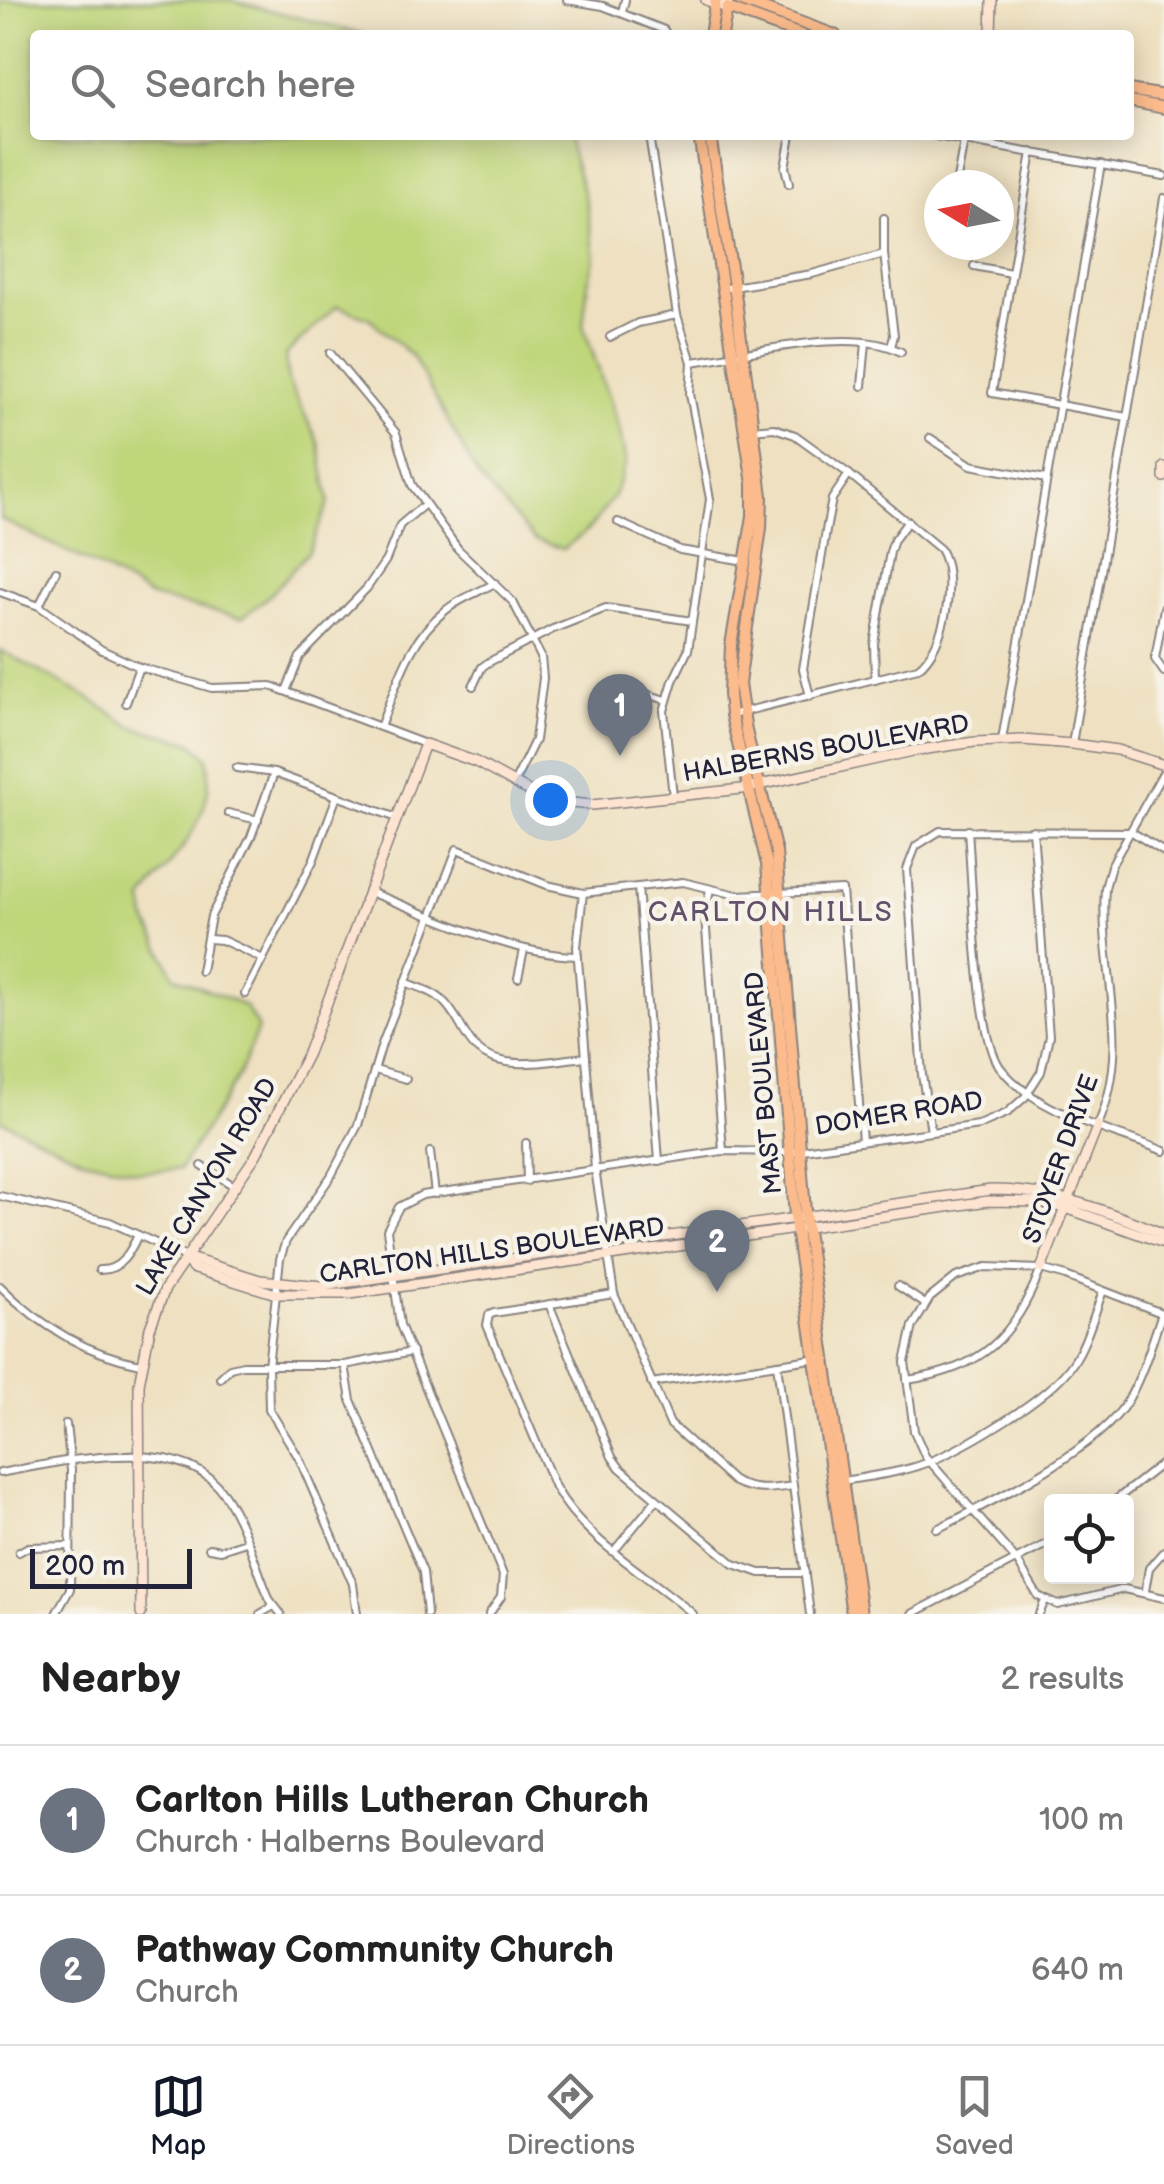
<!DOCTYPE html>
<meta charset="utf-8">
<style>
body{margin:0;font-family:"Balsamiq Sans",sans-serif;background:#f6f6f6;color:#222}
.controls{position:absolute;right:30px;bottom:30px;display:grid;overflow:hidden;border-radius:10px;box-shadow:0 5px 25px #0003}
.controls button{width:90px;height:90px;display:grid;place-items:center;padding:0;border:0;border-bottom:2px solid #e0e0e0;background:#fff;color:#222;font:50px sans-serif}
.compass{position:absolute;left:924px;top:170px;width:90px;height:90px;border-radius:50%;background:#fff;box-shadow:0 5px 25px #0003;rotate:280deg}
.scale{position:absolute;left:30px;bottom:25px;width:162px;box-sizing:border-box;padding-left:10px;border:5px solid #22223b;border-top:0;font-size:28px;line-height:35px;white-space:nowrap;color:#22223b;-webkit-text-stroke:8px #f7f3e8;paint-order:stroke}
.you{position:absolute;left:550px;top:800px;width:35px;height:35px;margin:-25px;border:8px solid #fff;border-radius:50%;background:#1a73e8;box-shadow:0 0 0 15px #1a73e833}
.badge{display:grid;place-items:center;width:65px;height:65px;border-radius:50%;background:#111827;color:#fff;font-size:32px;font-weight:700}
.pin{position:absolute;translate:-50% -82px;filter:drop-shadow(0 2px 5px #0008)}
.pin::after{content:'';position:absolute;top:52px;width:35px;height:30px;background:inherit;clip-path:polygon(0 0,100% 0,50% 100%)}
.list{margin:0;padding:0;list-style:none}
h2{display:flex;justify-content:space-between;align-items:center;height:130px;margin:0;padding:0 40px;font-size:42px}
h2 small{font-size:32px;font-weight:400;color:#767676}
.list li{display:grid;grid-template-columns:65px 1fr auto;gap:30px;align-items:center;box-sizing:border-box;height:150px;padding:0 40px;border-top:2px solid #e0e0e0}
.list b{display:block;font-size:38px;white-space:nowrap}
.list p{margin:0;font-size:32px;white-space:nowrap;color:#767676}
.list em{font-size:32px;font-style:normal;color:#767676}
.icon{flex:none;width:55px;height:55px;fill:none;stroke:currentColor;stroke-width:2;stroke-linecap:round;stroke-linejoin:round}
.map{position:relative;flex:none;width:1164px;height:1614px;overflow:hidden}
.search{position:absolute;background:#fff;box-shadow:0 5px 25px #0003;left:30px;right:30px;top:30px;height:110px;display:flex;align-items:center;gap:25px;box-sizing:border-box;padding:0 35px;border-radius:10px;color:#767676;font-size:38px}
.sheet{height:430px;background:#fff}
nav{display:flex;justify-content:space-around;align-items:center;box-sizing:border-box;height:140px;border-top:2px solid #e0e0e0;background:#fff;font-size:28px;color:#767676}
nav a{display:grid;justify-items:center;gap:5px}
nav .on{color:#111827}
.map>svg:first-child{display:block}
</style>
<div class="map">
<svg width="1164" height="1614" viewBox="0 0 1164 1614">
<rect width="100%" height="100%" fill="#f7f3e8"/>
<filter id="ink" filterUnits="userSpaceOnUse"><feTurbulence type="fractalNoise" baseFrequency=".01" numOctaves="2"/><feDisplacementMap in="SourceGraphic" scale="20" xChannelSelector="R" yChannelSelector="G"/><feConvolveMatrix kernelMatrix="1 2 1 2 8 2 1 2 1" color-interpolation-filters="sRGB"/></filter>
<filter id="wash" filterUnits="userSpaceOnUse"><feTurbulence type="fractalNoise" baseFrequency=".0048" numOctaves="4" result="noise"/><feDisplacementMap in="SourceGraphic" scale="40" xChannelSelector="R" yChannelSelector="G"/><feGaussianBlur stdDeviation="2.25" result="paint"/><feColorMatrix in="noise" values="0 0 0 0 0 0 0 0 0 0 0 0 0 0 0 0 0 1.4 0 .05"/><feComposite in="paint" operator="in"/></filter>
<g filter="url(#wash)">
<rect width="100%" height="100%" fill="#eee0c0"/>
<g fill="#bfd67a" stroke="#707c5a" stroke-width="2.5">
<path d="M0 0H230L367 35H35V135H567L586 202 595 256 588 283 583 325 619 428 626 463 614 496 589 529 563 549 535 540 478 476 413 357 369 318 337 306 285 355 288 381 319 443 329 502 309 551 271 594 242 618 151 597 100 567 0 519Z"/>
<path d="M0 650 87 697 131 726 190 742 207 756C219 817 175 854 143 900L146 918 174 976 245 1006 258 1028 238 1077 180 1169 140 1172 84 1159 0 1120Z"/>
</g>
</g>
<g filter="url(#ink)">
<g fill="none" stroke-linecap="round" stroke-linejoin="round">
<defs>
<g id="street">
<path d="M567 0 603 6 664 30 667 35"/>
<path d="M622 12 625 0"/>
<path d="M649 135 677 315 692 362 690 394 710 499 688 650 673 681 664 711 673 796"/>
<path d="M930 135 1164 176"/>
<path d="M1032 152 992 393 1127 417"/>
<path d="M957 179 964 141"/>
<path d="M789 184 785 167 791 135"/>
<path d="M884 218V254L894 335 891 347"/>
<path d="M974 266 1011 273"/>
<path d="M721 289 812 274 884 254"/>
<path d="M610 337 638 323 677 315"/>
<path d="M330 353 396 433 412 485 458 549 513 602 541 657 543 678 535 740 514 783"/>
<path d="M692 362C748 355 852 325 901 352"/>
<path d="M862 386 866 343"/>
<path d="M930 438 971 465 1046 479"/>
<path d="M618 522 680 550 745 561"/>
<path d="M0 592 39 606 102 650 139 667 212 688 271 686 425 744"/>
<path d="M39 606 56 571"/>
<path d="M1164 608 1155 659 1164 672"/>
<path d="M875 679 874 644 890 552 894 540 908 521"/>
<path d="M613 684 666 700"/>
<path d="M473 686 482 667 489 662 553 629 606 608 692 621"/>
<path d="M286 691 300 657 367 588 386 560 400 525 425 504"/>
<path d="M810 696 803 669 827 525 832 499 849 474"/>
<path d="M126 703 139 667"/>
<path d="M731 715 918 668C945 648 958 578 940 549L849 474 795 435 774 428 750 430"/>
<path d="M380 727C397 684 408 640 446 610 459 599 479 592 495 583"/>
<path d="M1002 740 1101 164"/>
<path d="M1072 744 1164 198"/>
<path d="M236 768 274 773 397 818"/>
<path d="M228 813 258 820"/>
<path d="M968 830C972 878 976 1034 1000 1067 1036 1114 1111 1130 1164 1151"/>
<path d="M638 887 659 1161"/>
<path d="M710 889 705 916 723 1151"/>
<path d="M369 892C435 916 509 955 578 956"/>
<path d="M583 893 577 947 595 1169 614 1294 670 1424 733 1481C754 1492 771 1489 793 1486"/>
<path d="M209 939 222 940 263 959"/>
<path d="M201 971 211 916 251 837 274 773"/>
<path d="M518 978 524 950"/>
<path d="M405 982C417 987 431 990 441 999 467 1022 462 1055 507 1062 532 1066 561 1059 586 1057"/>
<path d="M245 994 313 861 337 796"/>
<path d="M375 1070 406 1079"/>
<path d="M1098 1125C1134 1042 1099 972 1105 888L1111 866 1164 771"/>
<path d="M931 1132 922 1075 907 869 916 846 940 831 1132 832 1164 852"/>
<path d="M526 1143 527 1181"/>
<path d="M430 1152 435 1194"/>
<path d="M202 1166 234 1186"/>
<path d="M0 1196 110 1222 186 1257"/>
<path d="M99 1270C121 1271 130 1252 138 1235"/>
<path d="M0 1286C39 1325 87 1354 141 1364"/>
<path d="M898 1286 925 1304"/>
<path d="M614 1294 494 1313 489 1315 487 1325 555 1487C585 1541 647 1574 693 1614"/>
<path d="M549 1304 612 1457 620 1468 734 1564 760 1573H805"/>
<path d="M1164 1314 1063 1275 1041 1269 986 1267 956 1277 930 1298 913 1326 905 1362 914 1431 925 1456 1017 1561 1038 1596 1058 1605 1124 1589 1164 1598"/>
<path d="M777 1364 810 1614"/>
<path d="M345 1365 351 1400 423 1572 427 1614"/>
<path d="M220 1378 230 1368 243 1365H345L412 1352"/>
<path d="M907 1380C983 1369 1013 1338 1041 1269"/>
<path d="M651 1383 825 1357"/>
<path d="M0 1473C62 1462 182 1431 224 1494 245 1525 255 1565 270 1600L281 1614"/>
<path d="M843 1481C871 1476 900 1473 926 1463 966 1447 1050 1398 1073 1363 1087 1342 1094 1314 1103 1291"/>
<path d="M1113 1502 1164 1462"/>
<path d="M937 1529C989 1503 1099 1450 1128 1400 1143 1374 1152 1342 1162 1313"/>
<path d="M209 1548 221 1550 246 1542"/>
<path d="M614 1551 656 1500"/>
<path d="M19 1552 28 1547 70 1546"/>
<path d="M1145 1591 1149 1568 1164 1551"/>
<path d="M56 1614 70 1589 71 1470 66 1424"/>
<path d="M260 1614 274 1606"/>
<path d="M357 1614 353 1584 299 1458 269 1409 268 1366 280 1259 286 1241 331 1176 358 1125 382 1044 457 849 547 885 583 893 683 882 737 895 842 890 862 1141"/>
<path d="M489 1614 501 1597 503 1575 400 1325 387 1230 399 1207 422 1195 723 1151 788 1152 931 1132 979 1125 1007 1113 1025 1097 1041 1072 1049 1036 1033 830"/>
<path d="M912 1614 1052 1541"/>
<path d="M1039 1614 1045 1601"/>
</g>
<g id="secondary">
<path d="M706 0 727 8 728 0"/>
<path d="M991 35 992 0"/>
<path d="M1164 467V477"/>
<path d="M186 1257 192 1268 276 1294H350L988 1201 1036 1202 1066 1208 1164 1243"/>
<path d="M186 1257 260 1280 322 1286 991 1190C1056 1190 1104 1210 1164 1234"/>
<path d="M1041 1269 1098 1125"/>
<path d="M141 1614 139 1384 150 1328 165 1289 256 1155 308 1053 425 744 476 762 532 793 561 802 592 805 742 789 913 751 975 742 1023 740 1072 744 1117 750 1164 765"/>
</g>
<g id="primary">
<path d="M739 0 835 35"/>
<path d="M710 35 716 0"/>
<path d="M722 35 727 8 801 35"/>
<path d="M1129 90 1164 96"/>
<path d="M1129 101 1164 108"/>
<path d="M699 135 753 484V516L731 645 729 694 731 715 767 864 796 1229 852 1614"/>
<path d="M710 135 734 286 762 496 761 528 739 684 746 731 776 852 806 1223 861 1614"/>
</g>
</defs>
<use href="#street" stroke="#88817e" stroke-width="10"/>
<use href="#secondary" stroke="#88817e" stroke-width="12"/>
<use href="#primary" stroke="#88817e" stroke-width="14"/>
<use href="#street" stroke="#fff" stroke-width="6"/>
<use href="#secondary" stroke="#fde4d1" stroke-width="9"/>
<use href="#primary" stroke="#fbbb8c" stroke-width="10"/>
</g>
</g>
<g text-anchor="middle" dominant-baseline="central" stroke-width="9" stroke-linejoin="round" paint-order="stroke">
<g font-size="25" fill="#22223b" stroke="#f7f3e8">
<text transform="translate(826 749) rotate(-10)">HALBERNS BOULEVARD</text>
<text transform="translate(764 1083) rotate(-95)">MAST BOULEVARD</text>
<text transform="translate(899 1114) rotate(-9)">DOMER ROAD</text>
<text transform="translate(1061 1159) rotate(-70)">STOYER DRIVE</text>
<text transform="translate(207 1187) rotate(-59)">LAKE CANYON ROAD</text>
<text transform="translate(492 1251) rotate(-8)">CARLTON HILLS BOULEVARD</text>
</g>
<g font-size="28" letter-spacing="2.5" fill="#63516b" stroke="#f7f3e8">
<text x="771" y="912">CARLTON HILLS</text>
</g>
</g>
</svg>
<div class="controls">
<button><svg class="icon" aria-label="locate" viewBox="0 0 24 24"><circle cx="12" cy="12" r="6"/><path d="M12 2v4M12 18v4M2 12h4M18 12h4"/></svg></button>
</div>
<svg class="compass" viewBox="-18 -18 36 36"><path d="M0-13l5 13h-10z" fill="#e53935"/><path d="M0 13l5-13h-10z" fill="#767676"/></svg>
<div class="scale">200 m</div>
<div class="you"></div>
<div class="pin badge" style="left:620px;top:756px;background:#6b7280">1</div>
<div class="pin badge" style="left:717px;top:1292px;background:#6b7280">2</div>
<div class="search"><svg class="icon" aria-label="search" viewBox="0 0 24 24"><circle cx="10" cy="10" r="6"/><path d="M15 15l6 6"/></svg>Search here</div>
</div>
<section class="sheet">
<h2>Nearby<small>2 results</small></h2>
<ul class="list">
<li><span class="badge" style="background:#6b7280">1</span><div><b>Carlton Hills Lutheran Church</b><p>Church · Halberns Boulevard</p></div><em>100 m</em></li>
<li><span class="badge" style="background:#6b7280">2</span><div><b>Pathway Community Church</b><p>Church</p></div><em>640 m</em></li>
</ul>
</section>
<nav>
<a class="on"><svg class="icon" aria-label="map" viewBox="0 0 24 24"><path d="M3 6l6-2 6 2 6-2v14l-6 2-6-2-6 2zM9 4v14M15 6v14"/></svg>Map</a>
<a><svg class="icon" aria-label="directions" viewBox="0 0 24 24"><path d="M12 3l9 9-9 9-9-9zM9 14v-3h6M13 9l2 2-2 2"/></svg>Directions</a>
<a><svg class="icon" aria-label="saved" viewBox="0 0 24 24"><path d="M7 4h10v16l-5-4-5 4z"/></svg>Saved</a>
</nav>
